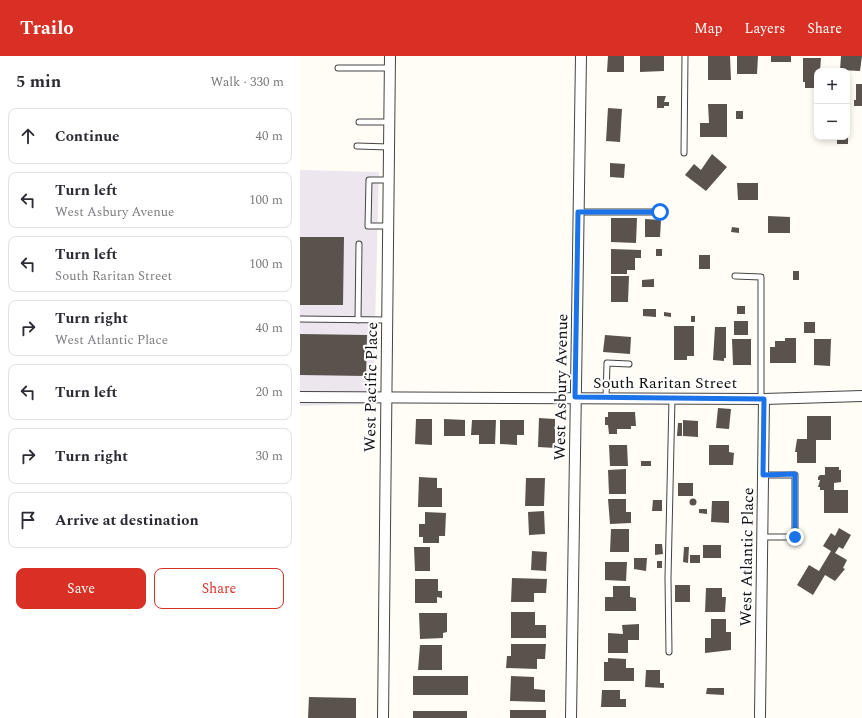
<!DOCTYPE html>
<meta charset="utf-8">
<style>
body{margin:0;font-family:Spectral,serif;background:#f7f7f7;color:#2b2b33}
.controls{position:absolute;right:12px;top:12px;display:grid;overflow:hidden;border-radius:8px;box-shadow:0 2px 6px #0003}
.controls button{width:36px;height:36px;display:grid;place-items:center;padding:0;border:0;border-bottom:1px solid #e1e1e2;background:#fff;color:#2b2b33;font:20px sans-serif}
.stop{position:absolute;width:12px;height:12px;margin:-9px;border:3px solid #1a73e8;border-radius:50%;background:#fff}
.stop.end{background:#1a73e8;border-color:#fff;box-shadow:0 1px 4px #0008}
.list{margin:0;padding:0;list-style:none}
h2{display:flex;justify-content:space-between;align-items:center;height:52px;margin:0;padding:0 16px;font-size:17px}
h2 small{font-size:13px;font-weight:400;color:#7c7c81}
.list li{display:grid;grid-template-columns:26px 1fr auto;gap:12px;align-items:center;box-sizing:border-box;height:56px;margin:0 8px 8px;padding:0 8px;border:1px solid #e1e1e2;border-radius:8px}
.list b{display:block;font-size:15px;white-space:nowrap}
.list p{margin:0;font-size:13px;white-space:nowrap;color:#7c7c81}
.list em{font-size:13px;font-style:normal;color:#7c7c81}
.actions{display:flex;gap:8px;padding:12px 16px}
.actions a{flex:1;padding:9px 0;border:1px solid #d93025;border-radius:8px;text-align:center;font-size:14px;color:#d93025}
.actions .main{background:#d93025;color:#fff}
.icon{flex:none;width:22px;height:22px;fill:none;stroke:currentColor;stroke-width:2;stroke-linecap:round;stroke-linejoin:round}
.map{position:relative;flex:none;width:562px;height:662px;overflow:hidden}
header{display:flex;align-items:center;gap:24px;box-sizing:border-box;height:56px;padding:0 20px;background:#d93025;color:#fff}
header strong{font-size:19px}
nav{display:flex;gap:22px;margin-inline-start:auto;font-size:14px}
main{display:flex}
aside{flex:1;background:#fff}
.map>svg:first-child{display:block}
</style>
<header>
<strong>Trailo</strong>
<nav><a>Map</a><a>Layers</a><a>Share</a></nav>
</header>
<main>
<aside>
<h2>5 min<small>Walk · 330 m</small></h2>
<ul class="list">
<li><svg class="icon" aria-label="ahead" viewBox="0 0 24 24"><path d="M12 20V5M6 11l6-6 6 6"/></svg><div><b>Continue</b></div><em>40 m</em></li>
<li><svg class="icon" aria-label="left" viewBox="0 0 24 24"><path d="M17 20v-9H6M10 6l-5 5 5 5"/></svg><div><b>Turn left</b><p>West Asbury Avenue</p></div><em>100 m</em></li>
<li><svg class="icon" aria-label="left" viewBox="0 0 24 24"><path d="M17 20v-9H6M10 6l-5 5 5 5"/></svg><div><b>Turn left</b><p>South Raritan Street</p></div><em>100 m</em></li>
<li><svg class="icon" aria-label="right" viewBox="0 0 24 24"><path d="M7 20v-9h11M14 6l5 5-5 5"/></svg><div><b>Turn right</b><p>West Atlantic Place</p></div><em>40 m</em></li>
<li><svg class="icon" aria-label="left" viewBox="0 0 24 24"><path d="M17 20v-9H6M10 6l-5 5 5 5"/></svg><div><b>Turn left</b></div><em>20 m</em></li>
<li><svg class="icon" aria-label="right" viewBox="0 0 24 24"><path d="M7 20v-9h11M14 6l5 5-5 5"/></svg><div><b>Turn right</b></div><em>30 m</em></li>
<li><svg class="icon" aria-label="arrive" viewBox="0 0 24 24"><path d="M6 21V4h12l-3 4 3 4H6"/></svg><div><b>Arrive at destination</b></div></li>
</ul>
<div class="actions"><a class="main">Save</a><a>Share</a></div>
</aside>
<div class="map">
<svg width="562" height="662" viewBox="0 0 562 662">
<rect width="100%" height="100%" fill="#fffdf5"/>
<path fill="#eee6ef" d="M0 0V114L79 116 73 348 0 350Z"/>
<g fill="#5a524d">
<path d="M308 0H324V16H307Z"/>
<path d="M340 0H364V15L340 16Z"/>
<path d="M408 0H430L431 24H408Z"/>
<path d="M437 0H458L457 18H437Z"/>
<rect x="471" y="0" width="20" height="6"/>
<path d="M541 0H562L560 15 540 14Z"/>
<path d="M503 2H521L520 15H517V32H505V26H503Z"/>
<path d="M556 28H562V50H554V44H556Z"/>
<path d="M357 40H366L364 46H369V50H364V52H357Z"/>
<path d="M408 48H427V81H400V67H409Z"/>
<path d="M308 52 322 53 320 86 306 85Z"/>
<rect x="436" y="55" width="7" height="8"/>
<rect x="537" y="81" width="11" height="7"/>
<path d="M412 98 427 111 406 135 385 119 394 108 401 114Z"/>
<path d="M310 107 325 108 324 122 310 121Z"/>
<path d="M437 127H458V144H438Z"/>
<path d="M468 160 490 161V177H468Z"/>
<path d="M311 162H337L336 187 311 186Z"/>
<path d="M345 163 361 164 360 181H345Z"/>
<path d="M432 171 439 172V177L431 176Z"/>
<path d="M0 181H44L43 249H0Z"/>
<path d="M311 193 341 194V202H335V214H327V218H311Z"/>
<rect x="356" y="193" width="6" height="7"/>
<rect x="399" y="199" width="11" height="14"/>
<rect x="493" y="215" width="6" height="9"/>
<path d="M311 220H329L328 246H311Z"/>
<path d="M354 223V231H342V224Z"/>
<rect x="437" y="250" width="8" height="8"/>
<path d="M343 253H356V261L343 260Z"/>
<path d="M364 256 371 257V261L364 260Z"/>
<rect x="391" y="260" width="4" height="6"/>
<rect x="434" y="265" width="14" height="14"/>
<rect x="504" y="266" width="11" height="11"/>
<path d="M374 270H394V300H387V304H374Z"/>
<path d="M415 271H426V302H424V305L413 304Z"/>
<path d="M0 278 67 279 66 320 0 319Z"/>
<path d="M305 279 331 281 330 298 303 296Z"/>
<path d="M485 282H496V307H470V291H475V285H485Z"/>
<path d="M432 283H451V309H433Z"/>
<path d="M514 283H531L530 310 514 309Z"/>
<path d="M418 352 431 353 429 373 416 372Z"/>
<path d="M308 356H335L336 370H331V373H317V378H309L308 369H305V361H308Z"/>
<path d="M507 360H531V384H516V407H497V396H495L497 383H507Z"/>
<path d="M239 362 255 363V392L238 391Z"/>
<path d="M116 363H132V389L115 388Z"/>
<path d="M144 363 165 364V380H144Z"/>
<path d="M172 364H196L195 388H179V379H171Z"/>
<path d="M200 364H224V379H217V389L200 388Z"/>
<path d="M383 364 398 365V381L383 380Z"/>
<path d="M378 367H382V380H377Z"/>
<path d="M309 389H327L328 410H310Z"/>
<path d="M409 389H429V396L434 397 433 409H409Z"/>
<rect x="341" y="405" width="10" height="5"/>
<path d="M525 411H539V414H541V426L534 427V434H548V457H524V434H520V431H518L520 424H518V421L520 419H525Z"/>
<path d="M326 413V438H309L308 414Z"/>
<path d="M119 421 137 422V432H142V451H118Z"/>
<path d="M226 422H245L244 450H225Z"/>
<rect x="378" y="427" width="15" height="13"/>
<circle cx="393" cy="446" r="3.5"/>
<path d="M308 443H326V456H331V467L310 468Z"/>
<path d="M353 444H362V455H352Z"/>
<path d="M412 445H429V467L411 466Z"/>
<path d="M399 453H407V458L399 457Z"/>
<path d="M244 455 245 478 229 479 228 456Z"/>
<path d="M125 456 146 457 145 480H139V487H123V481H119V468H125Z"/>
<path d="M539 472 551 479 543 493 539 491 535 497 547 504 543 512 545 513 535 525 525 519 513 539 497 529 509 509 519 515 531 495 523 490 531 477 535 480Z"/>
<path d="M311 473H329V496H310Z"/>
<path d="M355 488H362L363 498 355 499Z"/>
<rect x="403" y="489" width="18" height="13"/>
<path d="M114 491H130V515H115Z"/>
<path d="M384 491H389L388 507 383 506Z"/>
<path d="M232 495 247 496 246 515 231 514Z"/>
<rect x="390" y="499" width="10" height="8"/>
<path d="M334 502H347L346 515 334 513Z"/>
<rect x="357" y="505" width="5" height="7"/>
<path d="M305 506H327L326 525 305 524Z"/>
<path d="M212 522 247 523 246 537H234V546H211Z"/>
<path d="M115 523H138V535H142V542L137 541V547H115Z"/>
<rect x="375" y="529" width="15" height="17"/>
<path d="M313 530H330V541L336 542V555H305V541H313Z"/>
<path d="M406 532H422V541H426L425 556H405Z"/>
<path d="M211 556H235V569H246V582H211Z"/>
<path d="M119 557H147V576L143 577V582L120 583Z"/>
<path d="M411 563H426V576H431V594L405 597V582H411Z"/>
<path d="M339 568V584H328V597H308V577L323 578 322 569Z"/>
<path d="M211 588H246L245 603H237V613L206 612 207 600H211Z"/>
<path d="M120 589H142V614H118Z"/>
<path d="M308 602 326 603V612H334V625H304V606H308Z"/>
<path d="M346 614H360V627H364V632L345 631Z"/>
<rect x="113" y="620" width="55" height="19"/>
<path d="M211 620 234 621V633L245 634V646L210 645Z"/>
<path d="M407 632H424V639L406 638Z"/>
<path d="M302 634H320V643H326V651H301Z"/>
<path d="M9 641 56 642V662H8Z"/>
<rect x="210" y="654" width="36" height="8"/>
<rect x="113" y="655" width="54" height="7"/>
</g>
<g fill="none" stroke-linecap="round" stroke-linejoin="round">
<defs>
<g id="lane">
<path d="M38 12H90"/>
<path d="M59 66H89"/>
<path d="M57 90 89 91"/>
<path d="M384 97 385 0"/>
<path d="M278 156H360"/>
<path d="M88 170H68L69 124H89"/>
<path d="M435 220 461 221V343"/>
<path d="M0 263 87 264"/>
<path d="M58 264 59 188"/>
<path d="M306 342 307 307 329 308"/>
<path d="M462 481H495V419H463"/>
<path d="M369 596 368 522 372 342"/>
</g>
<g id="street">
<path d="M0 341 464 343 562 340"/>
<path d="M460 660 464 343"/>
<path d="M83 662 90 0"/>
<path d="M271 662 281 0"/>
</g>
</defs>
<use href="#lane" stroke="#444" stroke-width="7"/>
<use href="#street" stroke="#444" stroke-width="12"/>
<use href="#lane" stroke="#fff" stroke-width="5"/>
<use href="#street" stroke="#fff" stroke-width="10"/>
</g>
<g fill="none" stroke-linecap="round" stroke-linejoin="round">
<path stroke="#1a73e8" stroke-width="5" d="M360 156H278L275 341 464 343 463 419 495 418V481"/>
</g>
<g text-anchor="middle" dominant-baseline="central" stroke-width="4" stroke-linejoin="round" paint-order="stroke">
<g font-size="16" fill="#111" stroke="#fff">
<text x="365" y="327">South Raritan Street</text>
<text transform="translate(71 331) rotate(-89)">West Pacific Place</text>
<text transform="translate(261 331) rotate(-89)">West Asbury Avenue</text>
<text transform="translate(447 501) rotate(-89)">West Atlantic Place</text>
</g>
</g>
</svg>
<div class="controls">
<button>+</button>
<button>−</button>
</div>
<div class="stop" style="left:360px;top:156px"></div>
<div class="stop end" style="left:495px;top:481px"></div>
</div>
</main>
